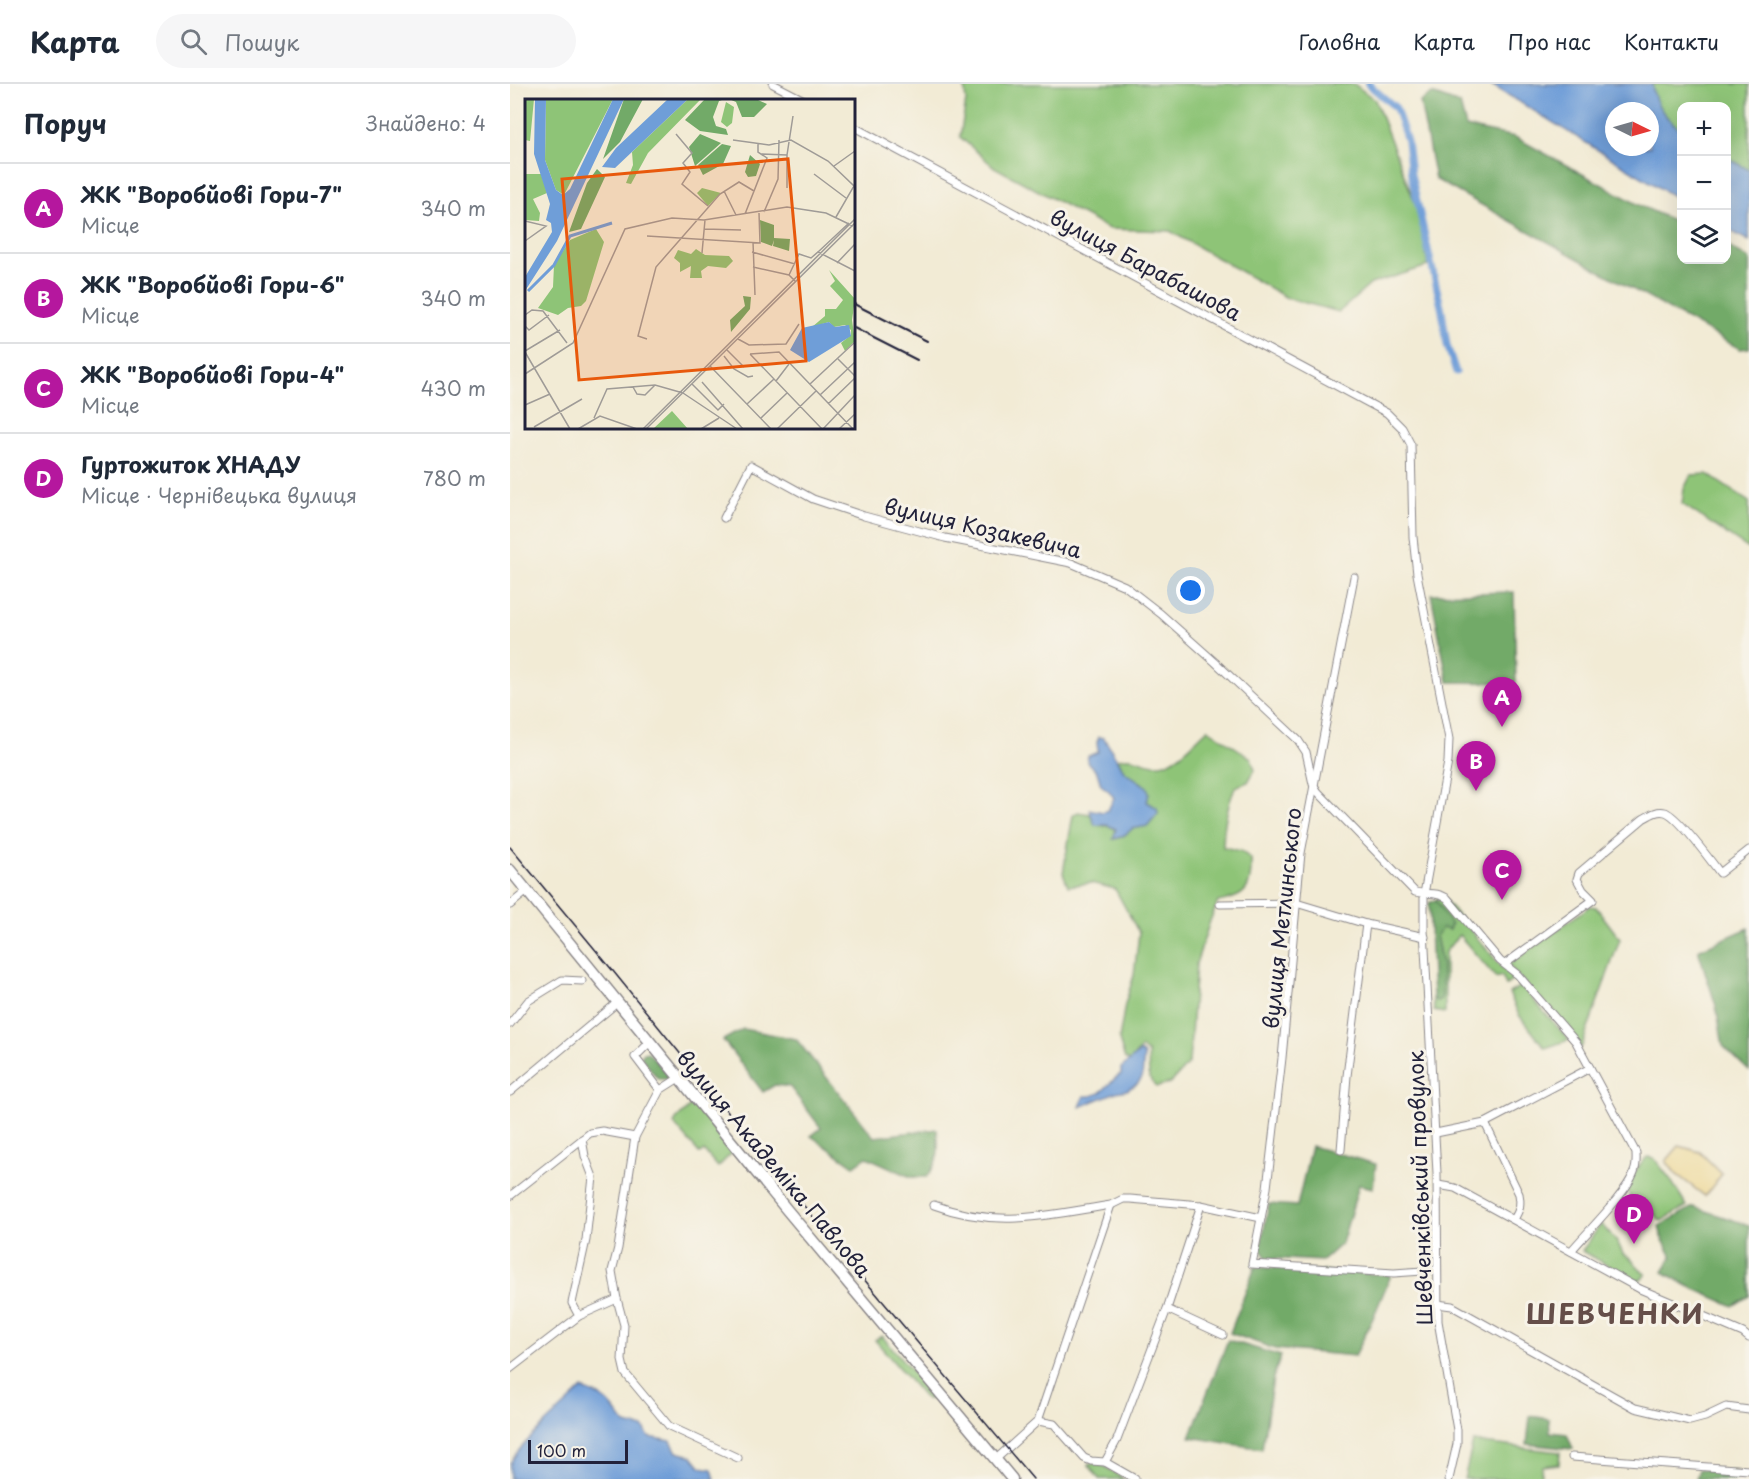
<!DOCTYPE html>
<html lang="uk">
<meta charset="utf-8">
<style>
body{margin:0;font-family:"Playpen Sans",sans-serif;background:#f6f6f7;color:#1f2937}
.controls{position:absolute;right:18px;top:18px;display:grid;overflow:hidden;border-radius:12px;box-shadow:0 6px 24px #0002}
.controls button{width:54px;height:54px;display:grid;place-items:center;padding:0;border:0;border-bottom:2px solid #e0e1e3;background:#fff;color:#1f2937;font:30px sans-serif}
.compass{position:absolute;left:1095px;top:18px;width:54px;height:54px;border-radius:50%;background:#fff;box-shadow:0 6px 24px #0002;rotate:95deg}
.scale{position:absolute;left:18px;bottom:15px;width:100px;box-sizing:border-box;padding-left:6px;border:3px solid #22223b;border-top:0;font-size:16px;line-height:21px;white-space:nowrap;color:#22223b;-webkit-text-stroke:4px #f7f3e8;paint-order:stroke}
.you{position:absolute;left:681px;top:507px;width:21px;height:21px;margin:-15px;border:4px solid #fff;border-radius:50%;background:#1a73e8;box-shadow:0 0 0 9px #1a73e833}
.badge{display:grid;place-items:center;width:39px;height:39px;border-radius:50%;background:#b5179e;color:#fff;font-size:20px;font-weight:700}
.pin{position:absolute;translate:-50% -50px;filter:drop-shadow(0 2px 3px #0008)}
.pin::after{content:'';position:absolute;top:32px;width:21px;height:18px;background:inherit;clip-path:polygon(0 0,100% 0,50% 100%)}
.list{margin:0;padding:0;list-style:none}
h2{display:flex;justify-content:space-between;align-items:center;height:78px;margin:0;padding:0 24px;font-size:26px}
h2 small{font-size:20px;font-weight:400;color:#747a83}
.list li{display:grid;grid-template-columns:39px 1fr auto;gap:18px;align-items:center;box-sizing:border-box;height:90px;padding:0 24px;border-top:2px solid #e0e1e3}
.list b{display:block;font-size:22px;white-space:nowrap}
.list p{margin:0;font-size:20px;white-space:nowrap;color:#747a83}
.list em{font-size:20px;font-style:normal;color:#747a83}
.icon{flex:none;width:33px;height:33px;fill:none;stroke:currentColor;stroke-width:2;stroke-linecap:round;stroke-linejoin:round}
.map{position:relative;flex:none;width:1239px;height:1395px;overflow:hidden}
header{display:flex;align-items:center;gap:36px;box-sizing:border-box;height:84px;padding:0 30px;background:#fff;border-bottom:2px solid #e0e1e3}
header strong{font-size:28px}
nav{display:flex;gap:33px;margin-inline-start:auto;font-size:21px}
.search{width:420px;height:54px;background:#f6f6f7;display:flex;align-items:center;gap:15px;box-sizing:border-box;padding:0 21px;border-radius:33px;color:#747a83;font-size:22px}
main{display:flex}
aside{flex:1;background:#fff}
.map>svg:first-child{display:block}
</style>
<header>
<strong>Карта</strong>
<div class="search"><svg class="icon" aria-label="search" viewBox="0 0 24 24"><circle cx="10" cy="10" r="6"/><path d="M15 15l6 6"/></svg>Пошук</div>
<nav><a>Головна</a><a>Карта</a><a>Про нас</a><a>Контакти</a></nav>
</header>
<main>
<aside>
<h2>Поруч<small>Знайдено: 4</small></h2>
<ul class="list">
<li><span class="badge">A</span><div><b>ЖК &quot;Воробйові Гори-7&quot;</b><p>Місце</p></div><em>340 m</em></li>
<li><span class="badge">B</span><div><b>ЖК &quot;Воробйові Гори-6&quot;</b><p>Місце</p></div><em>340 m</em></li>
<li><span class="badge">C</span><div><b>ЖК &quot;Воробйові Гори-4&quot;</b><p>Місце</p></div><em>430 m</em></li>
<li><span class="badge">D</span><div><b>Гуртожиток ХНАДУ</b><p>Місце · Чернівецька вулиця</p></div><em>780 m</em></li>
</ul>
</aside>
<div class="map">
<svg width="1239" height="1395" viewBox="0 0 1239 1395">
<rect width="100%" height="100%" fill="#f7f3e8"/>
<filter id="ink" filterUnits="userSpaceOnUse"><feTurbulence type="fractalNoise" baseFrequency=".0167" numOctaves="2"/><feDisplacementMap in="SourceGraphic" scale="12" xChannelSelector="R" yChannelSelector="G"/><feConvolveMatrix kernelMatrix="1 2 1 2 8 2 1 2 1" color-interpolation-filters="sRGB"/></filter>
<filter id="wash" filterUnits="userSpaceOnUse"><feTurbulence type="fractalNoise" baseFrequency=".008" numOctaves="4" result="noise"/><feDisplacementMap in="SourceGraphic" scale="24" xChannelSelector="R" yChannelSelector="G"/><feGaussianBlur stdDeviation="1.35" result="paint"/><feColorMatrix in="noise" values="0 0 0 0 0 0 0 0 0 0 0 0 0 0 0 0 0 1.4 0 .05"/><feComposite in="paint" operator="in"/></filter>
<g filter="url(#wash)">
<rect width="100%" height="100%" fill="#f2ebd5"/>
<g fill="#8ec477" stroke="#587359" stroke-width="1.5">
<path d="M454 0H844L865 16 910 132 918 182 861 200 829 228 777 214 660 147 599 145 484 83 450 53 456 17Z"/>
<path d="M1142 0H1239V86L1217 73 1216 22H1172L1171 46C1155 33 1144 22 1142 0Z"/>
<path d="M1197 390 1239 418V465L1172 420 1174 405 1181 391Z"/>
<path d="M698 645 741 674 745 686 738 698 725 703C717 723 713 742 713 763L731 767 741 775C742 806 737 812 708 818L700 837 686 880 679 979 661 999 646 1003 639 994 638 969 631 964 620 977 615 975 609 956 615 920 624 891 629 849 605 805 581 799 558 802 553 789 563 731 568 728 580 730 586 741 603 743 606 748 603 755C611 755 617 750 622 745L637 742 648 729 647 724 637 718 639 709 632 699 614 687 608 675C625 671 629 678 644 680 665 682 683 658 698 645Z"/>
<path d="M929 813 933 814 1003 896 996 901 992 892 986 894 949 851 935 868V929L924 927 923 915 928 917 932 881 926 852C934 840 936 827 925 816Z"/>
<path d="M1080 822 1086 823 1110 855 1071 964 998 881Z"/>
<path d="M1011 902 1059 956 1035 964 1009 931 999 909Z"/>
<path d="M181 1021H185L223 1068 208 1083 194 1067 190 1070 164 1040 166 1036Z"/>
<path d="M1137 1073 1144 1074 1160 1095 1177 1122 1151 1137 1142 1128 1131 1126C1127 1122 1122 1116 1119 1111 1114 1098 1129 1082 1137 1073Z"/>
<path d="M1091 1140 1108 1159 1113 1170 1120 1174 1136 1191 1127 1198 1072 1167Z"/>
<path d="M372 1252 420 1308V1315L416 1316 365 1256Z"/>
<path d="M963 1358 1050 1368 1049 1380 1032 1382 1030 1395H954Z"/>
<path d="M581 1379 594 1382 614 1395H589L578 1380Z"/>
</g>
<g fill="#72aa68" stroke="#4a6652" stroke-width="1.5">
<path d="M922 10 950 20 956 43 1005 53 1129 121 1171 140 1172 176H1216L1217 162 1239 175V264L1230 265 925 95 910 18Z"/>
<path d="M1004 508 1006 599 938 598 921 510Z"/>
<path d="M925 816C933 824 933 832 941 840L939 846 932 844 926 852 932 881V914L928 917 923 915 919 819Z"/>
<path d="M1239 844V987L1213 962 1206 922 1188 866Z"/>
<path d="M233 945 286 955 364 1053 427 1045C429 1065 430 1076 417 1093H401L357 1073 344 1082 301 1052 311 1044 280 1003 265 1001 253 1008 213 956Z"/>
<path d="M138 968 158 991 157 995H148L131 973 133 969Z"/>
<path d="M801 1062 866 1080 863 1104 849 1101 832 1159 812 1177 757 1174 750 1165 759 1120 787 1122Z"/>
<path d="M1183 1123 1239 1141V1212L1223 1222 1178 1202 1153 1188 1162 1173 1152 1154 1149 1142Z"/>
<path d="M745 1183 881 1191 863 1234 845 1272 765 1265 720 1249Z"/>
<path d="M718 1256 771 1272 763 1294 752 1365 680 1353Z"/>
<path d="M1020 1332 1039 1335 1040 1348 1057 1350 1063 1365 1017 1360Z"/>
<path d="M1189 1385 1228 1388 1226 1395H1186Z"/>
</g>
<path fill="#eeda9e" stroke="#887e6c" stroke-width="1.5" d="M1169 1062 1190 1068 1212 1090 1195 1112 1166 1090 1156 1077Z"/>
<g fill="#6f9ed8" stroke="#48608a" stroke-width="1.5" fill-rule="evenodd">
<path d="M980 0H1142C1144 21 1155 33 1171 46V117ZM1104 27H1140V63H1104Z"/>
<path d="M1216 73 1239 86V157L1217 145Z"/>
<path d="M589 653 594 654 614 687 637 703 639 709 637 718 647 724 648 729 637 742 622 745C616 750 611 754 603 755L606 745 597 741H585L579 725 593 728 598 726 604 714 599 707 591 701 587 688 577 678 578 672 588 668 587 658Z"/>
<path d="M630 968 634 971 632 994 627 1000 617 1006 606 1008 570 1023 574 1012C594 1014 597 998 611 990V984Z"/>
<path d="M72 1305C95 1312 102 1321 115 1340L134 1344 139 1353 161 1357 167 1368 182 1372 191 1383 202 1385 205 1395H0C0 1391 0 1385 0 1381 3 1365 58 1320 72 1305Z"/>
</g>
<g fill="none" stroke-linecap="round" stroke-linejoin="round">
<path stroke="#6f9ed8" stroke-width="7" d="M858 0 886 24 897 57 901 90 932 227 937 261 946 288"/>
</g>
</g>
<g filter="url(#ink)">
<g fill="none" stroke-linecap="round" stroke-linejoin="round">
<defs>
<g id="street">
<path d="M263 0 294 16"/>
<path d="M344 43 877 329 892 344 901 361 903 453 907 490 939 655 938 678 914 810V846L927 1089 928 1237 947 1346V1360L939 1395"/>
<path d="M214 434 241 381 303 415 354 432 435 454 561 479 615 502 651 530 705 578 788 656 796 668 803 700 808 708 905 808C917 811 926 807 937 814L990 877 1008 891 1066 958 1126 1069C1126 1075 1127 1081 1124 1088 1117 1109 1077 1148 1061 1167"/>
<path d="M844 493 791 769 772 974 757 1104 742 1180 884 1189 927 1186"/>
<path d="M710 820 786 819 856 840 915 853"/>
<path d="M0 821 17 807"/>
<path d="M995 880 1083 816 1073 806 1067 795 1069 789 1133 735C1140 731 1147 726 1155 728 1167 731 1201 777 1210 789L1239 766"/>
<path d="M0 940 18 917 52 896 72 897"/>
<path d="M140 958 125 973 150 1006"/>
<path d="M169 994 150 1006 125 1053 108 1164 102 1187 107 1215 114 1241 112 1276 115 1289 159 1342 228 1374"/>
<path d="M0 1008 108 918"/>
<path d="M975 1039 1009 1110C1011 1120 1010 1126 1004 1135"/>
<path d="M926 1049 975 1039 1080 984"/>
<path d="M831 1066 837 992 856 840"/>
<path d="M928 1101 945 1104 1130 1205 1233 1249 1239 1254"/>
<path d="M0 1112 80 1049 92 1047 125 1053"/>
<path d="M424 1121C488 1145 537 1131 601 1121L613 1115H620L691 1121 751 1134"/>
<path d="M927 1220 942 1222 1125 1324 1180 1337 1195 1333 1216 1323 1239 1326"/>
<path d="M657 1225 713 1251"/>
<path d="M69 1232 107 1215"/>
<path d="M0 1285 69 1232 62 1219 76 1156 83 1093 75 1072 72 1055"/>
<path d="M528 1337 544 1340 574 1374 581 1377 595 1378 625 1395"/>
<path d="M1062 1373 1239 1386"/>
<path d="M486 1375 528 1337 601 1121"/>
<path d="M595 1378 607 1356 657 1225 691 1121"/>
</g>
<path id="primary" d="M0 786 277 1126 502 1395"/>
</defs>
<use href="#street" stroke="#8a8688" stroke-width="9"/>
<use href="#primary" stroke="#8a8688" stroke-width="13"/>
<use href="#street" stroke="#fff" stroke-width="7"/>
<use href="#primary" stroke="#fff" stroke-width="10"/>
<path stroke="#22223b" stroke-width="1.5" d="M0 763 103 887 347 1187 523 1395"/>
<g stroke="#22223b" stroke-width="2">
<path d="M344 220 417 257"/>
<path d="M344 244 407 276"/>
</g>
</g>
</g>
<g text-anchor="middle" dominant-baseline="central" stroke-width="6" stroke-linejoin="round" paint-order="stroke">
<g font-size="21" fill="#22223b" stroke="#f7f3e8">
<text transform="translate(636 180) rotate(28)">вулиця Барабашова</text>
<text transform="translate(473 443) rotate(13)">вулиця Козакевича</text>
<text transform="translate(771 834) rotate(-84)">вулиця Метлинського</text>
<text transform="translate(265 1079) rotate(50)">вулиця Академіка Павлова</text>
<text transform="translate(909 1104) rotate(-92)">Шевченківський провулок</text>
</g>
<g font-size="27" font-weight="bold" letter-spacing="1.5" fill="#654e49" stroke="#f7f3e8">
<text x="1105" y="1228">ШЕВЧЕНКИ</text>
</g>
</g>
<g transform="translate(15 15)">
<rect width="330" height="330" fill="#f2ebd5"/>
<path d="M0 0H9L5 42 0 41ZM21 0H88L39 96 31 91 20 61ZM163 0H176L123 54 106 85 101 84 108 66 107 53ZM201 3 209 8 207 24 202 28 196 23ZM0 75H16L18 81 22 94 8 100 15 114 14 122 0 121ZM177 89 196 94 183 107 172 94ZM71 130 79 143 61 202 56 207 43 209 33 216 13 209 28 188 29 166 45 141ZM171 150 180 156 204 157 208 162 201 169 183 167 176 172 177 179H165L166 167 155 173V164L149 159 153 151 166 155ZM304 171 330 200 327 221 330 242 320 252 316 244 326 236V231L320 226 309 228 304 223 287 228 300 217V210H311L318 201 305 187 310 182ZM147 312 163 330H128Z" fill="#8ec477"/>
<path d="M99 0H118L95 43 78 60ZM180 0H200L194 2 188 18 191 27 201 30 203 36 175 32 160 21ZM204 0H231L242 5 229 18H217L211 3ZM175 35 196 44 170 67 164 48ZM197 45 206 47 198 65 178 76 173 66ZM225 56 235 65 231 77 223 78 220 73ZM72 70 80 78 56 130 44 133 62 84ZM235 121 249 126V139L265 140 264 152 248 147 249 141 247 147 236 143ZM218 197 226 198 225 210 206 233 205 221 220 207Z" fill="#72aa68"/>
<path d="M10 0H21L20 61 31 91 38 96 45 90 88 0H99L32 142 0 192V178L27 133 26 124 21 121 25 105 9 55ZM143 0H163L90 69 77 68 91 49ZM304 223 310 228 324 226 326 237 284 263 265 251 277 229Z" fill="#6f9ed8"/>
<path fill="none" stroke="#6f9ed8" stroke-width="3" d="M3 192 29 166 45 137 87 124"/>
<path fill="none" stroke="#9f9b97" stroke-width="1.5" d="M151 35 167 54 158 64 165 73 157 85 183 107M208 41 244 46 266 41 303 62 329 87 311 118M236 55 262 56M309 67 330 52M289 75 321 99M262 89V56L268 17M199 92 211 116M239 113 253 80 254 41M220 115 242 59 233 53V44M0 122 21 127 0 142M179 130 216 131M122 137 235 144 234 114M228 143 230 196M227 153 270 165M293 153 324 124M177 154 180 121M312 164 330 145M228 168 264 176 270 182M264 176 274 155 286 159 293 153 330 172M0 216 7 211 18 212 42 244M0 227 4 231 24 216M122 240 113 237 131 168 195 95 214 83 229 92M213 240 224 246 261 245 274 225M202 251 219 268M0 252 35 231M0 253 45 330M225 255 254 253 328 330M225 255 297 330M199 257 209 270 223 278 228 277M313 260 330 277M185 267 246 330M0 275 48 244 100 130 147 119 179 121 262 108 301 114 328 127M251 282 264 265M177 283 218 330M167 285 193 311 199 305M285 285 330 243M108 288 112 295 120 296 130 286M158 294 212 330M295 296 330 263M222 305 249 280M303 305 330 279M0 306 25 295M69 319 82 290 130 286 158 294M236 319 262 294M9 328 57 300M53 330 75 317 112 330M118 330 330 120M121 330 330 124M176 330 194 319M252 330 291 292M298 330 330 296M314 330 330 315"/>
<path fill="#e8590c" fill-opacity="0.15" stroke="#e8590c" stroke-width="3" d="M263 60 281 262 54 281 37 80Z"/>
<rect width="330" height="330" fill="none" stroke="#22223b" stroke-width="3"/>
</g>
</svg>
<div class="controls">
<button>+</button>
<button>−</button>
<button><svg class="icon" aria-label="layers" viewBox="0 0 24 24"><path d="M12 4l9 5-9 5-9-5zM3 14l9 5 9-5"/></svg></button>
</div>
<svg class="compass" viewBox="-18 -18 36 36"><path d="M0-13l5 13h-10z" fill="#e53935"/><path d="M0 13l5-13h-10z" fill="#747a83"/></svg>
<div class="scale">100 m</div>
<div class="you"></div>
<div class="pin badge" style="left:992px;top:643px">A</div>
<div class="pin badge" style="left:966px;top:707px">B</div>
<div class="pin badge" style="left:992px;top:816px">C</div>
<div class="pin badge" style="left:1124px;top:1160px">D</div>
</div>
</main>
